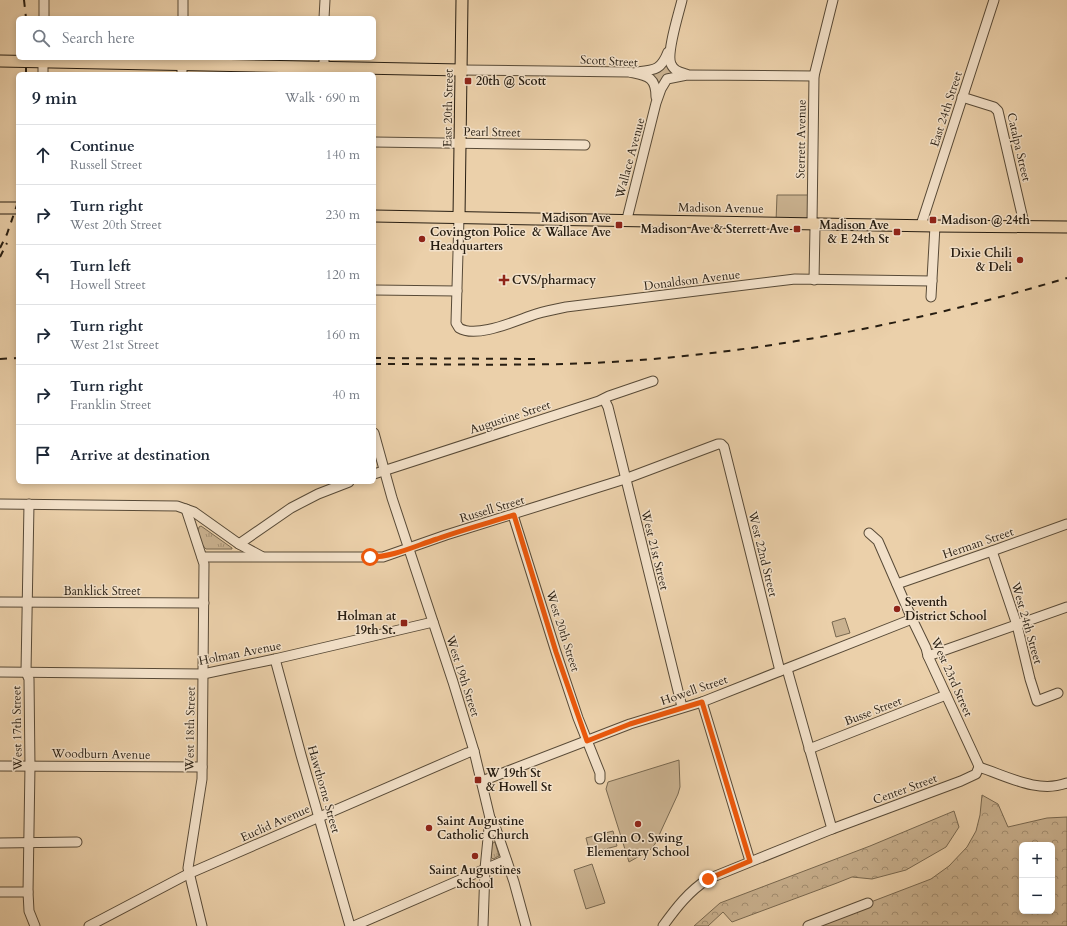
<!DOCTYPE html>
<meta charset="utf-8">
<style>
body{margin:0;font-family:Cardo,serif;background:#f2f2f3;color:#1f2937}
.controls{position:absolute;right:12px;bottom:12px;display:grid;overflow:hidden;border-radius:6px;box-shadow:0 2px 6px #0003}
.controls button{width:36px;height:36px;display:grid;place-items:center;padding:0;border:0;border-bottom:1px solid #e0e1e3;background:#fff;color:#1f2937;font:20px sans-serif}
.stop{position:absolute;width:12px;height:12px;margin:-9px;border:3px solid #ea580c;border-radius:50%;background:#fff}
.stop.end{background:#ea580c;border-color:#fff;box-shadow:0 1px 4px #0008}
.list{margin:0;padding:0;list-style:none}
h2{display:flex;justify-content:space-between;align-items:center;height:52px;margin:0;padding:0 16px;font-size:17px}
h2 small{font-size:13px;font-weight:400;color:#747a83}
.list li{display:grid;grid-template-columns:26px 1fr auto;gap:12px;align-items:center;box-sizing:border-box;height:60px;padding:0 16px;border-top:1px solid #e0e1e3}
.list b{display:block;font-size:15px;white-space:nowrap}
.list p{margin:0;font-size:13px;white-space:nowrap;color:#747a83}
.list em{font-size:13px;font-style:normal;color:#747a83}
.icon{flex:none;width:22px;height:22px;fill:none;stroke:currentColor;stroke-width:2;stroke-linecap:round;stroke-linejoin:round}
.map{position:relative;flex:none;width:1067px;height:926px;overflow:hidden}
.search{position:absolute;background:#fff;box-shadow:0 2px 6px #0003;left:16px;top:16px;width:360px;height:44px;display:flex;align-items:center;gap:10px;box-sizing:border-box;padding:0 14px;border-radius:6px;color:#747a83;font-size:15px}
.panel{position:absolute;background:#fff;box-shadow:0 2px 6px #0003;left:16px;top:72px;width:360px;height:412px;border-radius:6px}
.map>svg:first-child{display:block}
</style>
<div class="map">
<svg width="1067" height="926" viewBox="0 0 1067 926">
<defs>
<pattern id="grass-tufts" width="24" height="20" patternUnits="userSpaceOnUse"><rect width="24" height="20" fill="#cab290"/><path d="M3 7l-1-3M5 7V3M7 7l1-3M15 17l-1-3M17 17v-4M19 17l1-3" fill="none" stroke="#a49074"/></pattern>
<pattern id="forest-crowns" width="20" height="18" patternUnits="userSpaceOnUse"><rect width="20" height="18" fill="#cab290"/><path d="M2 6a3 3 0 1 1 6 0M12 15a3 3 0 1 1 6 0" fill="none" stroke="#a49074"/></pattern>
</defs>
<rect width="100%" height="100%" fill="#ebd0aa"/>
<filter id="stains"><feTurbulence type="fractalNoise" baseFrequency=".005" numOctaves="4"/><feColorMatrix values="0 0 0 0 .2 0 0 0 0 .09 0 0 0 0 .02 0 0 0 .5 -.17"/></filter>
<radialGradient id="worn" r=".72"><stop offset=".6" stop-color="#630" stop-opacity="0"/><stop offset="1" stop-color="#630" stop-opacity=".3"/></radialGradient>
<g fill="url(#grass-tufts)" stroke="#786850">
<path d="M201 526 232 548V549H206C201 545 197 533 199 527Z"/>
<path d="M495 842 499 856 493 859 491 857V844Z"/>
</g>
<g fill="url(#forest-crowns)" stroke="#786850" fill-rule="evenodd">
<path d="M982 795 998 804 1008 827 1047 818 1067 817V926H808L931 879 949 866 967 847 976 831 980 815ZM1022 845H1052V911H1022Z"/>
<path d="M954 811 959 827 946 847 906 870 872 879 852 877 837 883 732 922 723 912 708 926H694L720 903 870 846Z"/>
</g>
<g fill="#cab290" stroke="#786850">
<path d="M667 57 674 76 661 89 647 71Z"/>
<path d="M777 195H812V223L776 222Z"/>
<path d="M845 618 850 633 836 637 832 622Z"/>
<path d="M679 760 680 787 678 794 655 844 650 850 629 862 606 789 608 782Z"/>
<path d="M613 831 617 846 590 853 586 838Z"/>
<path d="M592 864 605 903 586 909 574 870Z"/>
</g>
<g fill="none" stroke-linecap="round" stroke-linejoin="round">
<defs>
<g id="minor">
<path d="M682 0C679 13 666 53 671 64 674 71 680 72 686 74"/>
<path d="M44 18V0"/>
<path d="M183 18V0"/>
<path d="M324 18 325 0"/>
<path d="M324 68V58"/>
<path d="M462 70 629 72C647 76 656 76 656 97"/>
<path d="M637 72C655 70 661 70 668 52"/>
<path d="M43 74V58"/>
<path d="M182 74V58"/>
<path d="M962 97 994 107 998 111 1023 219V227"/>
<path d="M374 142 585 145"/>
<path d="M459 217 456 323 459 328C477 339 517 320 536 314 546 311 556 309 566 307L795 279 932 281"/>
<path d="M627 219 656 103 661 89 667 79 687 75 814 76"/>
<path d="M921 225 994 0"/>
<path d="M814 280 815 228 812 223 814 76 833 0"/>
<path d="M374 290 457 291"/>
<path d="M931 297 935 226"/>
<path d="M604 399 608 407 619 451 682 707"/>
<path d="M374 433 392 498 453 682 474 751 490 818 496 829 514 882 526 926"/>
<path d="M374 474 599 401 609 396 653 381"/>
<path d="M0 504 177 506 194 512 239 544 261 556"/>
<path d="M29 504 26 672 29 679 30 766 28 892 29 911 35 926"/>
<path d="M186 509 204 564 202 779 188 868 202 926"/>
<path d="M513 515 556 652 578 718 600 773V779"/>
<path d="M869 533 878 541 912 619 926 648 928 656 978 764 979 767"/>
<path d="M239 544 291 508 318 494 349 482"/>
<path d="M992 551 1017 625 1030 679 1037 701 1058 693"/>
<path d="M202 557H383L446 535 625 479 718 444H721L724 447 780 671"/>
<path d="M897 584 992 551 1067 524"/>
<path d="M0 602 204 603"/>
<path d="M928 656 1067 607"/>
<path d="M275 659 301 755 350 926"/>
<path d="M787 669 832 829"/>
<path d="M0 672 203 674 275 659 433 622"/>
<path d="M702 702 750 861"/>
<path d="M809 749 946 695"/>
<path d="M0 766 202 767"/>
<path d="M979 767C1007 776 1038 794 1067 783"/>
<path d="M482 781 630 724 702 702 912 619"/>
<path d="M0 843 77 842"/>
<path d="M0 892H28"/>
<path d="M89 926 188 874 467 753 474 751"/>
<path d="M354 926 506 860"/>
<path d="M483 926 485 869 490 818"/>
<path d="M663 926C676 908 689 891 708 879L832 829 961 781 976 774 979 767"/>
<path d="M808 926 868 903"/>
</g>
<g id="major">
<path d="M0 61 462 70"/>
<path d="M0 208H18"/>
<path d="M374 216 935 226 1067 227"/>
<path d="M459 217 462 0"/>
</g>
</defs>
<use href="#minor" stroke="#584a37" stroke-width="11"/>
<use href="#major" stroke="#271d11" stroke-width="13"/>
<use href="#minor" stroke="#f2e0c8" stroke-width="9"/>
<use href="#major" stroke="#ebd0aa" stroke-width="11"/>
<g stroke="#271d11" stroke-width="2" stroke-dasharray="7 7" stroke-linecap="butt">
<path d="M24 0 26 18"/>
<path d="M26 74V58"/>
<path d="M0 248 7 234 18 202"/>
<path d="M0 257 7 243"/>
<path d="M374 358 540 359"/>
<path d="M0 359 18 358"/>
<path d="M374 364C447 364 520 366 593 363 754 355 913 324 1067 278"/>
</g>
</g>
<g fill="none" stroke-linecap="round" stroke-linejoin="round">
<path stroke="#ea580c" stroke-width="5" d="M370 557C393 557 415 546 437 539 462 530 488 523 514 515L556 652 587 741 630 724 702 702 750 861 708 879"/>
</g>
<g fill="#8f2418" stroke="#f2e0c8" stroke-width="1.5">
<rect x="464" y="77" width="8" height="8" rx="2"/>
<rect x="929" y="216" width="8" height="8" rx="2"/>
<rect x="615" y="221" width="8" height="8" rx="2"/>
<rect x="793" y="225" width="8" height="8" rx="2"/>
<rect x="893" y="228" width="8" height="8" rx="2"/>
<circle cx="422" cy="239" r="4"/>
<circle cx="1020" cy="260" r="4"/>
<path d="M502 274h4v4h4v4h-4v4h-4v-4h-4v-4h4z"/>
<circle cx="897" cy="609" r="4"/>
<rect x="400" y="619" width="8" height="8" rx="2"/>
<rect x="474" y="776" width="8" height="8" rx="2"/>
<circle cx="638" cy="824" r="4"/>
<circle cx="429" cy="828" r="4"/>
<circle cx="475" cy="856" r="4"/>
</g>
<g text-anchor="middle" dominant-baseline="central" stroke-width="3" stroke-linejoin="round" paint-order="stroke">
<g font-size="12" fill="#271d11" stroke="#f2e0c8">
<text transform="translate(609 61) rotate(3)">Scott Street</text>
<text transform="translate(448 108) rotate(-89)">East 20th Street</text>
<text transform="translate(946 109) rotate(-72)">East 24th Street</text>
<text transform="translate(492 132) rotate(1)">Pearl Street</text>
<text transform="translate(801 139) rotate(-89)">Sterrett Avenue</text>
<text transform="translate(1019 147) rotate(77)">Catalpa Street</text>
<text transform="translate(630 158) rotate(-75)">Wallace Avenue</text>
<text transform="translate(721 208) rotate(1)">Madison Avenue</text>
<text transform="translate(692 280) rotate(-7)">Donaldson Avenue</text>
<text transform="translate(510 417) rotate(-18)">Augustine Street</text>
<text transform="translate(492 509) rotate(-17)">Russell Street</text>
<text transform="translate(978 543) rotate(-19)">Herman Street</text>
<text transform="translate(655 550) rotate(76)">West 21st Street</text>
<text transform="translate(763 554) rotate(76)">West 22nd Street</text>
<text x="102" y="591">Banklick Street</text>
<text transform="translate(1027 623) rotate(74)">West 24th Street</text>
<text transform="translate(563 631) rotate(72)">West 20th Street</text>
<text transform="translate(240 653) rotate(-11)">Holman Avenue</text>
<text transform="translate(463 676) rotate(72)">West 19th Street</text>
<text transform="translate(952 677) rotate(66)">West 23rd Street</text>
<text transform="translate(694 690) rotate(-19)">Howell Street</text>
<text transform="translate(873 711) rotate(-21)">Busse Street</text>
<text transform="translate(17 728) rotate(-91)">West 17th Street</text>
<text transform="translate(190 729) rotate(-89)">West 18th Street</text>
<text transform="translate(101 754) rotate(1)">Woodburn Avenue</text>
<text transform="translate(324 789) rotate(74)">Hawthorne Street</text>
<text transform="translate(905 789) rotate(-20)">Center Street</text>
<text transform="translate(275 823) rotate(-24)">Euclid Avenue</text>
</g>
<g font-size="12" font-weight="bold" fill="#271d11" stroke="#f2e0c8" text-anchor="start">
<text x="476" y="81">20th @ Scott</text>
<text x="611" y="218" text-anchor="end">Madison Ave<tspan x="611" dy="14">&amp; Wallace Ave</tspan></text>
<text x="941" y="220">Madison @ 24th</text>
<text x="889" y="225" text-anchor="end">Madison Ave<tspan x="889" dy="14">&amp; E 24th St</tspan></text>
<text x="789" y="229" text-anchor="end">Madison Ave &amp; Sterrett Ave</text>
<text x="430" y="232">Covington Police<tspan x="430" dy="14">Headquarters</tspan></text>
<text x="1012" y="253" text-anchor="end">Dixie Chili<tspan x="1012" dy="14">&amp; Deli</tspan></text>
<text x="512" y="280">CVS/pharmacy</text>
<text x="905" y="602">Seventh<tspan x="905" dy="14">District School</tspan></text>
<text x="396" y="616" text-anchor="end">Holman at<tspan x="396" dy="14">19th St.</tspan></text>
<text x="486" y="773">W 19th St<tspan x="486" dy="14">&amp; Howell St</tspan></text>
<text x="437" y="821">Saint Augustine<tspan x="437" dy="14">Catholic Church</tspan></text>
<text x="638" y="838" text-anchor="middle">Glenn O. Swing<tspan x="638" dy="14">Elementary School</tspan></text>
<text x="475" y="870" text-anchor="middle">Saint Augustines<tspan x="475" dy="14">School</tspan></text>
</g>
</g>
<rect width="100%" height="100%" filter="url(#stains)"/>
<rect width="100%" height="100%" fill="url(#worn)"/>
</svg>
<div class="controls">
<button>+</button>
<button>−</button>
</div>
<div class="stop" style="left:370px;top:557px"></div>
<div class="stop end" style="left:708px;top:879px"></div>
<div class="search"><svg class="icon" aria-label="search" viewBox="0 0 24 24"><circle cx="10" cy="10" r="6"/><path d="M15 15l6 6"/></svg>Search here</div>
<section class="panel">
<h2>9 min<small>Walk · 690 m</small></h2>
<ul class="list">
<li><svg class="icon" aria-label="ahead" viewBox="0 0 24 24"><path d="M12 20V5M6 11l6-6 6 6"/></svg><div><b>Continue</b><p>Russell Street</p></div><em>140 m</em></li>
<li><svg class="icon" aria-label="right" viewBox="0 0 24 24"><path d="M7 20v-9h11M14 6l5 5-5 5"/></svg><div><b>Turn right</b><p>West 20th Street</p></div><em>230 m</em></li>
<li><svg class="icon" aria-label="left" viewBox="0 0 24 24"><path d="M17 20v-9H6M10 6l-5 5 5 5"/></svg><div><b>Turn left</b><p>Howell Street</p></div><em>120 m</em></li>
<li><svg class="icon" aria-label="right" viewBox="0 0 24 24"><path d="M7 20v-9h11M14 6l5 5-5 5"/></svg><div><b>Turn right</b><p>West 21st Street</p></div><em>160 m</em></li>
<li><svg class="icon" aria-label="right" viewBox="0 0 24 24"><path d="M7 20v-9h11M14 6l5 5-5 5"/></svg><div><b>Turn right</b><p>Franklin Street</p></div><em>40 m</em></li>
<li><svg class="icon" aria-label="arrive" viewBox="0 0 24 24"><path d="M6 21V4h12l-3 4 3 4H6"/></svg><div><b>Arrive at destination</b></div></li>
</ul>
</section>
</div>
